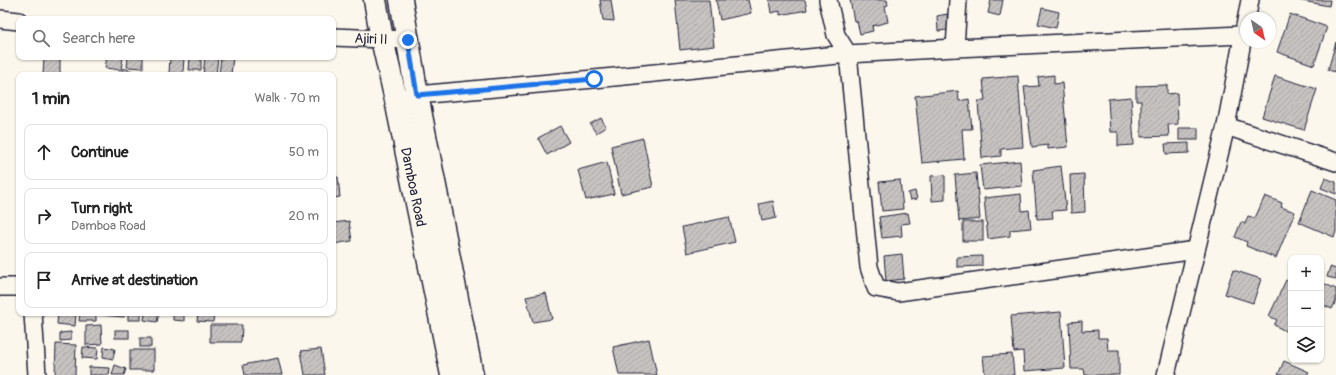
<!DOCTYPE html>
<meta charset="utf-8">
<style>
body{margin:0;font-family:Pangolin,sans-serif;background:#f2f2f2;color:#222}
.controls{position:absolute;right:12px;bottom:12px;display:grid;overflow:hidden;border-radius:8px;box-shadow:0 1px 3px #0004}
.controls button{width:36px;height:36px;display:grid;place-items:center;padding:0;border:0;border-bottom:1px solid #e0e0e0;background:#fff;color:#222;font:20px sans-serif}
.compass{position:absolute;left:1240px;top:12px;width:36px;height:36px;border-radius:50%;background:#fff;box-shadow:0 1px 3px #0004;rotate:146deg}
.stop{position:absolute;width:12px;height:12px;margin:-9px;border:3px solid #1a73e8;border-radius:50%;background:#fff}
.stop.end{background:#1a73e8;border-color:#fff;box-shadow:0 1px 4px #0008}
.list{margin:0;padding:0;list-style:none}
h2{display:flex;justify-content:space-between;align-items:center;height:52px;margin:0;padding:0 16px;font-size:17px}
h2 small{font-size:13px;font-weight:400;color:#767676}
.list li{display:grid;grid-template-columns:26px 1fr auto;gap:12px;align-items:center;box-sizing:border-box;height:56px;margin:0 8px 8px;padding:0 8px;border:1px solid #e0e0e0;border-radius:8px}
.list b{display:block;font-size:15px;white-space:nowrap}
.list p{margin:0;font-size:13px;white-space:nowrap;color:#767676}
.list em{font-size:13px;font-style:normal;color:#767676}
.icon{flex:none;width:22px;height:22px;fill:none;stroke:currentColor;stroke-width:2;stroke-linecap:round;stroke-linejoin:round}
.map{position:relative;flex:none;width:1336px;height:375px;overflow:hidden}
.search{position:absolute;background:#fff;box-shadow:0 1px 3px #0004;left:16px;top:16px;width:320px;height:44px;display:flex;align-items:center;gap:10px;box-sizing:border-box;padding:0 14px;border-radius:8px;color:#767676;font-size:15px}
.panel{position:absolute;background:#fff;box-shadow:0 1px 3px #0004;left:16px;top:72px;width:320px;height:244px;border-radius:8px}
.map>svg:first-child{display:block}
</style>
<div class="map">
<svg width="1336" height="375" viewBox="0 0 1336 375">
<defs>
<pattern id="building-hatch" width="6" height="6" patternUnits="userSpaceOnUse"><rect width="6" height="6" fill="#c6c2c0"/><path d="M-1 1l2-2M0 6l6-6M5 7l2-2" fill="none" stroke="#aaa6a6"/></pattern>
</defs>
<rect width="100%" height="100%" fill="#fbf7ec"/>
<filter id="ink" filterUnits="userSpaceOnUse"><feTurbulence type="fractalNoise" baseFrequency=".025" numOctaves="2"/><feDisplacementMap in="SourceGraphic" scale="8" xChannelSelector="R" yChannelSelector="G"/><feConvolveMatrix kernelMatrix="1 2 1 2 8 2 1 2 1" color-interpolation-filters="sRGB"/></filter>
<g filter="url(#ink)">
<g fill="url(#building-hatch)" stroke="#22223b">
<path d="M600 0H611L614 21 603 20Z"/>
<path d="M675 0H709L714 46 680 50Z"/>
<path d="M716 0H748L751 13 720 20Z"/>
<path d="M769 0H805L807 10 780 15V11L771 13Z"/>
<path d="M850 0H887L888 5 885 6 888 22 872 26 873 31 860 34 857 21H854Z"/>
<path d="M991 0H1003L1000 16 988 13Z"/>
<path d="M1297 0H1330L1329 6Z"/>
<path d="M1042 8 1059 12 1056 28 1038 24Z"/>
<path d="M947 14 948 30 938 31 937 16Z"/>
<path d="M1290 14 1327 27 1314 65 1277 52Z"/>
<path d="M1336 42V72L1328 70Z"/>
<path d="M107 57H123L121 70 105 68Z"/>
<path d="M128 57H143V68L127 67Z"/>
<path d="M170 57H184L183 74 169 73Z"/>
<path d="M190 57H201V70H189Z"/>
<path d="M205 57H218L216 75H203Z"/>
<path d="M221 57H233L231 75H219Z"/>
<path d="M44 58 60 59V75H43Z"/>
<path d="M123 68 136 72 135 75H122Z"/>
<path d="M1054 75V84L1062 83 1068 147 1048 149V145L1032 147 1024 87 1039 86 1038 77Z"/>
<path d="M1018 76 1023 147 1001 149V156L982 158 978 101H985L983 79Z"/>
<path d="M1275 76 1317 89 1304 130 1262 117Z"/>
<path d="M1167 85V94L1177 93 1178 124 1168 125 1169 136 1141 137V101H1136V86Z"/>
<path d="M958 91 959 101 969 99 972 129H962L964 159 922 163 915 96Z"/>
<path d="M1131 97 1134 145 1118 146V132H1110L1108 99Z"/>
<path d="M601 118 606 127 596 133 590 124Z"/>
<path d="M560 126 569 142 547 155 538 138Z"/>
<rect x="1179" y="128" width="19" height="12"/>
<path d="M643 138 653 187 621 194 611 146Z"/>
<path d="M1189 143V153L1166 154 1165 144Z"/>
<path d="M1020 161 1022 186 983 190 980 165Z"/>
<path d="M607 162 614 194 586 200 578 170Z"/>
<path d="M1061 166 1066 210 1052 211 1053 218 1037 219 1033 170Z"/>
<path d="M976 173 980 219 959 221 955 175Z"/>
<path d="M1084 174 1085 212 1071 213 1070 175Z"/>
<path d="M945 175V200L932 201 931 176Z"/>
<path d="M333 177H338L340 197 333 198Z"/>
<path d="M1325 178 1336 182V194L1321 188Z"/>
<path d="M900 180 903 209 882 211 879 182Z"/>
<path d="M1312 190 1336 200V232L1334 237 1299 222Z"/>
<path d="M915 191 917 199 910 200 908 193Z"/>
<path d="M1021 194 1022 211 1029 210 1031 228 1010 230V236L988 239 984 198Z"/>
<path d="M1265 196 1282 203 1281 207 1295 212 1276 258 1246 246 1247 242 1235 237 1241 222 1245 224 1248 216 1255 218Z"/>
<path d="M773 201 776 218 762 221 759 204Z"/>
<path d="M908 213 910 223 901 224 902 236 882 238 879 217Z"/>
<path d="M729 217 735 242 687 253 682 227Z"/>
<path d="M349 221 352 241 333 244V223Z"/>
<rect x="963" y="222" width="20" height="19"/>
<path d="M902 254 904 279 886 281 884 256Z"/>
<path d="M982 256V266L957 267V257Z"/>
<path d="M1330 267 1336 269V279L1327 277Z"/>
<path d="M1233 270 1261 279 1253 303 1225 294Z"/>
<path d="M1286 280 1291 283V334L1274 325 1277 320 1269 316Z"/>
<path d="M1321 282 1336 289V301L1332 309 1321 304Z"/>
<path d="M546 293 552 319 533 322 526 297Z"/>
<path d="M1061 312 1065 368 1024 371 1023 351 1014 352 1011 316Z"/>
<path d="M58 313H76L75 326 57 324Z"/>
<path d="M80 313H96V321H79Z"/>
<path d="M99 313H125L124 317 99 315Z"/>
<rect x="128" y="313" width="13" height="7"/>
<path d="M145 313H159L157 322 144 320Z"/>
<path d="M173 313H184V321L173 320Z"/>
<path d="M198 313H214L213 322 197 321Z"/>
<path d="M1082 321V331L1098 330V338H1107L1108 350H1119V375H1085L1084 369H1071L1069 322Z"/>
<path d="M101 325 102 344 86 345V326Z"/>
<path d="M210 325H242L241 342H210Z"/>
<rect x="115" y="330" width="14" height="8"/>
<path d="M71 332V340L60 341V333Z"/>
<rect x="140" y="338" width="11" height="9"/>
<path d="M649 339 657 375H619L613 347Z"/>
<path d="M56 344 76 345 75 375H55Z"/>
<path d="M83 347 98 348 97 359 82 358Z"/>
<path d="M104 347 115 349 113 359 103 357Z"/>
<path d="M321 349 325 375H305L301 351Z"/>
<rect x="130" y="350" width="24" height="20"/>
<path d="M1012 354 1014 375H985L983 356Z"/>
<path d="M278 358 282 375H245L243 365Z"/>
<path d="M1284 361 1309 372 1307 375H1278Z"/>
<path d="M115 365 126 369 124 375H112Z"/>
<path d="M89 367 110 368 109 375H89Z"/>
</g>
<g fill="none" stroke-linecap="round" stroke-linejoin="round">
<defs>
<g id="minor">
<path d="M828 0 836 35 848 54 869 267 876 288 898 292 1196 250"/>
<path d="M0 19 19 21"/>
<path id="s1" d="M333 37 408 40"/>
<path d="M955 48 958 0"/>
<path d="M406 98 417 95 594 79 848 54 955 48 1242 35"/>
<path d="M1226 126 1336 162"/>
<path d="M0 287H19"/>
<path d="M33 313 37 375"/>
<path d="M1166 375 1226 126 1250 0"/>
</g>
<g id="primary">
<path id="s2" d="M375 0 382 39 396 100 452 375"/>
<path d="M401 0 417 95 472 375"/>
</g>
</defs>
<use href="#minor" stroke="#22223b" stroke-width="20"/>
<use href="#primary" stroke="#22223b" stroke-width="25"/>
<use href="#minor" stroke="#fbf7ec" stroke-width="17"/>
<use href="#primary" stroke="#fbf7ec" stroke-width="22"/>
</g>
</g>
<g fill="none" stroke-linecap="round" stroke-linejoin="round" filter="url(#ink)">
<path stroke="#1a73e8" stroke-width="5" d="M408 40 417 95 594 79"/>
</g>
<g text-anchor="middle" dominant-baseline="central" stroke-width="4" stroke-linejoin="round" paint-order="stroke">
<g font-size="14" fill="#22223b" stroke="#fbf7ec">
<text stroke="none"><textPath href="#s1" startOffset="38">Ajiri II</textPath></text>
<text stroke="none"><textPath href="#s2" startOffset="191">Damboa Road</textPath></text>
</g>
</g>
</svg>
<div class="controls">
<button>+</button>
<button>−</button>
<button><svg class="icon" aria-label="layers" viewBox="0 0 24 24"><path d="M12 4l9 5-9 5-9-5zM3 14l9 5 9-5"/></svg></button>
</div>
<svg class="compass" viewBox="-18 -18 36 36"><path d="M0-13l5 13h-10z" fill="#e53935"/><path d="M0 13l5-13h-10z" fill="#767676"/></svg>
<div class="stop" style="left:594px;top:79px"></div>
<div class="stop end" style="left:408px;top:40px"></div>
<div class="search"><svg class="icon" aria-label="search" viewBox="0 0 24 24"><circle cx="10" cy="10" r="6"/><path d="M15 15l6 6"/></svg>Search here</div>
<section class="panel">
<h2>1 min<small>Walk · 70 m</small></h2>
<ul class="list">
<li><svg class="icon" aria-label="ahead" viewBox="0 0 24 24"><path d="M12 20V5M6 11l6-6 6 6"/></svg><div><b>Continue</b></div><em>50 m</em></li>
<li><svg class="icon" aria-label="right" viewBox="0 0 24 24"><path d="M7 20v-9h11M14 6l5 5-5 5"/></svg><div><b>Turn right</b><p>Damboa Road</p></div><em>20 m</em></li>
<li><svg class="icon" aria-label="arrive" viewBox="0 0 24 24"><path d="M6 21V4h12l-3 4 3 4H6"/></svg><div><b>Arrive at destination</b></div></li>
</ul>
</section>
</div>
